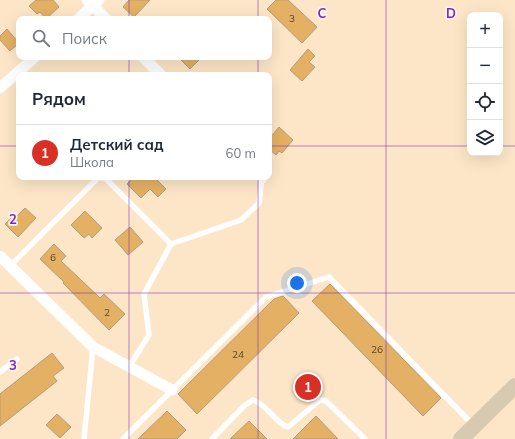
<!DOCTYPE html>
<html lang="ru">
<meta charset="utf-8">
<style>
body{margin:0;font-family:Mulish,sans-serif;background:#f6f6f7;color:#1f2937}
.controls{position:absolute;right:12px;top:12px;display:grid;overflow:hidden;border-radius:8px;box-shadow:0 4px 16px #0002}
.controls button{width:36px;height:36px;display:grid;place-items:center;padding:0;border:0;border-bottom:1px solid #e0e1e3;background:#fff;color:#1f2937;font:20px sans-serif}
.you{position:absolute;left:297px;top:283px;width:14px;height:14px;margin:-10px;border:3px solid #fff;border-radius:50%;background:#1a73e8;box-shadow:0 0 0 6px #1a73e833}
.badge{display:grid;place-items:center;width:26px;height:26px;border-radius:50%;background:#d93025;color:#fff;font-size:13px;font-weight:700}
.pin{position:absolute;translate:-50% -50%;border:2px solid #fff;box-shadow:0 1px 4px #0006}
.list{margin:0;padding:0;list-style:none}
h2{display:flex;justify-content:space-between;align-items:center;height:52px;margin:0;padding:0 16px;font-size:17px}
h2 small{font-size:13px;font-weight:400;color:#747a83}
.list li{display:grid;grid-template-columns:26px 1fr auto;gap:12px;align-items:center;box-sizing:border-box;height:56px;padding:0 16px;border-top:1px solid #e0e1e3}
.list b{display:block;font-size:15px;white-space:nowrap}
.list p{margin:0;font-size:13px;white-space:nowrap;color:#747a83}
.list em{font-size:13px;font-style:normal;color:#747a83}
.icon{flex:none;width:22px;height:22px;fill:none;stroke:currentColor;stroke-width:2;stroke-linecap:round;stroke-linejoin:round}
.map{position:relative;flex:none;width:515px;height:439px;overflow:hidden}
.search{position:absolute;background:#fff;box-shadow:0 4px 16px #0002;left:16px;top:16px;width:256px;height:44px;display:flex;align-items:center;gap:10px;box-sizing:border-box;padding:0 14px;border-radius:8px;color:#747a83;font-size:15px}
.panel{position:absolute;background:#fff;box-shadow:0 4px 16px #0002;left:16px;top:72px;width:256px;height:108px;border-radius:8px}
.map>svg:first-child{display:block}
</style>
<div class="map">
<svg width="515" height="439" viewBox="0 0 515 439">
<rect width="100%" height="100%" fill="#fde6c7"/>
<g fill="#e4b063" stroke="#b09b7e">
<path d="M36 0H53L59 7 46 19 40 12 37 14 29 6Z"/>
<path d="M129 0H150L134 17 123 7Z"/>
<path d="M276 0H288L317 27 302 43 267 9Z"/>
<path d="M7 29 19 43 10 51 0 40V36Z"/>
<path d="M308 49 315 56 309 62 315 67 302 81 290 70Z"/>
<path d="M178 57H202L190 69Z"/>
<path d="M279 127 293 140 282 153 279 151 276 155 269 149V139Z"/>
<path d="M134 177H154L166 189 158 197 150 189 141 198 127 184Z"/>
<path d="M25 208 36 218 18 237 5 224 12 217 14 219Z"/>
<path d="M85 211 102 228 92 238 89 234 84 238 71 225Z"/>
<path d="M130 227 143 242 128 255 115 240Z"/>
<path d="M54 244 66 256 61 261 100 298 104 294 125 314 109 330 63 283 64 282 40 259Z"/>
<path d="M330 284 441 398 423 416 312 301Z"/>
<path d="M283 296 299 313 197 414 178 394 274 299Z"/>
<path d="M52 353 64 368 53 376 57 381 0 426V394Z"/>
<path d="M167 411 186 430 177 439H138Z"/>
<path d="M57 414 71 427 60 438 46 425Z"/>
<path d="M316 416 338 439H293Z"/>
<path d="M249 421 267 439H230Z"/>
</g>
<g fill="none" stroke-linecap="round" stroke-linejoin="round">
<g stroke="#fff" stroke-width="5.5">
<path d="M10 266 98 178H105L171 244"/>
<path d="M129 367 149 335 144 294 171 244 241 220 259 203 262 178"/>
<path d="M0 372 17 359"/>
<path d="M84 439 93 347"/>
<path d="M123 439 266 297 329 277 474 426"/>
<path d="M212 439 245 405 253 400C268 405 276 424 288 427L320 400 326 401 365 439"/>
</g>
<g stroke="#fff" stroke-width="11">
<path d="M87 0 106 19"/>
<path d="M78 19 99 0"/>
<path d="M143 57 161 75"/>
<path d="M0 88 35 57"/>
<path d="M261 177 262 178"/>
<path d="M0 256 93 347 172 390"/>
</g>
<path stroke="#d8c9b1" stroke-width="16" d="M461 439 515 386"/>
</g>
<path fill="none" stroke="#7b2cbf" stroke-width="1" stroke-opacity="0.55" d="M129 0V19M258 0V19M386 0V439M129 57V75M258 57V75M0 146H19M269 146H470M500 146H515M129 177V439M258 177V439M0 293H515"/>
<g text-anchor="middle" dominant-baseline="central" stroke-width="3.5" stroke-linejoin="round" paint-order="stroke">
<g font-size="10" fill="#584629">
<text x="292" y="18">3</text>
<text x="53" y="257">6</text>
<text x="107" y="312">2</text>
<text x="377" y="349">26</text>
<text x="238" y="354">24</text>
</g>
</g>
<g font-size="13" text-anchor="middle" font-weight="bold" fill="#7b2cbf" stroke="#fef5e9" stroke-width="3.5" stroke-linejoin="round" paint-order="stroke">
<text x="322" y="18">C</text>
<text x="451" y="18">D</text>
<text x="13" y="224">2</text>
<text x="13" y="370">3</text>
</g>
</svg>
<div class="controls">
<button>+</button>
<button>−</button>
<button><svg class="icon" aria-label="locate" viewBox="0 0 24 24"><circle cx="12" cy="12" r="6"/><path d="M12 2v4M12 18v4M2 12h4M18 12h4"/></svg></button>
<button><svg class="icon" aria-label="layers" viewBox="0 0 24 24"><path d="M12 4l9 5-9 5-9-5zM3 14l9 5 9-5"/></svg></button>
</div>
<div class="you"></div>
<div class="pin badge" style="left:308px;top:387px">1</div>
<div class="search"><svg class="icon" aria-label="search" viewBox="0 0 24 24"><circle cx="10" cy="10" r="6"/><path d="M15 15l6 6"/></svg>Поиск</div>
<section class="panel">
<h2>Рядом<small></small></h2>
<ul class="list">
<li><span class="badge">1</span><div><b>Детский сад</b><p>Школа</p></div><em>60 m</em></li>
</ul>
</section>
</div>
